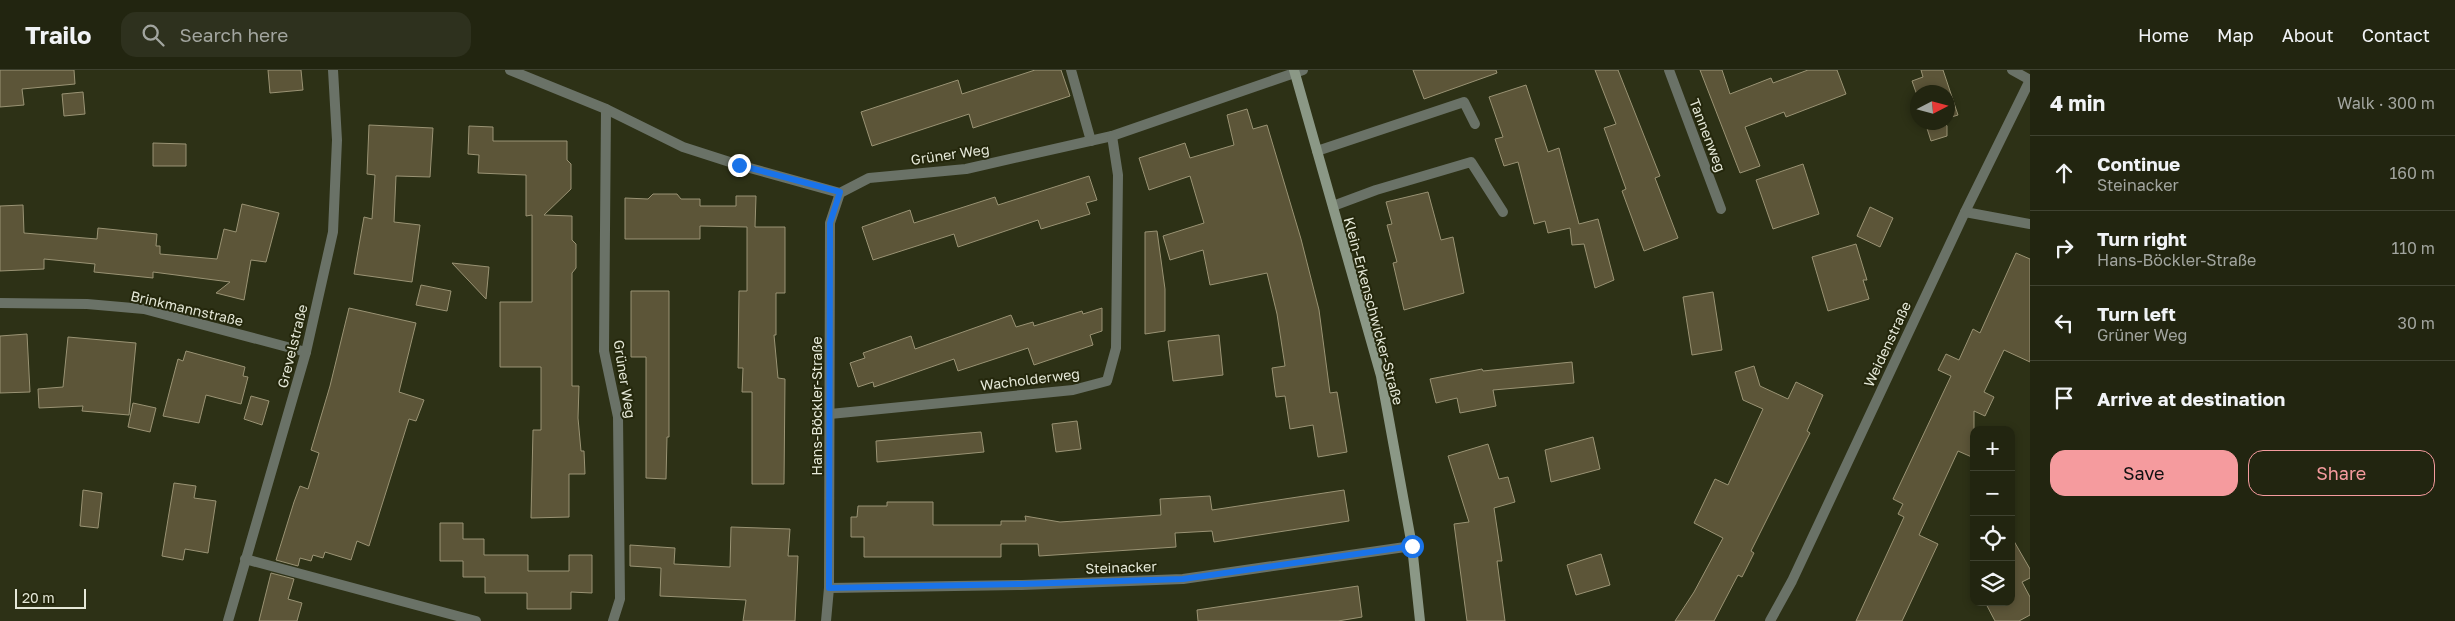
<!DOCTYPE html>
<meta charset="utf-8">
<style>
body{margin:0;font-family:"Golos Text",sans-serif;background:#2e311e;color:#f1f3f6}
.controls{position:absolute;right:15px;bottom:15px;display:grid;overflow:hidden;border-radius:10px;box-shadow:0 2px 8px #0003}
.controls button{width:45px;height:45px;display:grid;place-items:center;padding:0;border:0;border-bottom:1px solid #3f4230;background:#222510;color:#f1f3f6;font:25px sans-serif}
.compass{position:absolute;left:1910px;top:15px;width:45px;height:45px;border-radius:50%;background:#222510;box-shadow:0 2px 8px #0003;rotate:84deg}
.scale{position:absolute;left:15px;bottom:12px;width:71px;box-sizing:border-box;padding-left:5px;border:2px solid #e5e8d8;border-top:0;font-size:14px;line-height:18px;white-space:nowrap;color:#e5e8d8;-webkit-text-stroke:4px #24270c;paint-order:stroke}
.stop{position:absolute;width:15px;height:15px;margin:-11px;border:4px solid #1a73e8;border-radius:50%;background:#fff}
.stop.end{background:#1a73e8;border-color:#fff;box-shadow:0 1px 5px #0008}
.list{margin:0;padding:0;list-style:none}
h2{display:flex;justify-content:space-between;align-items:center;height:65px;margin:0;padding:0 20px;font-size:21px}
h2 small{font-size:16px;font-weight:400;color:#a2a59f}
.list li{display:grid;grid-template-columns:32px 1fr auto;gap:15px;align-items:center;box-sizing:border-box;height:75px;padding:0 20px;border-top:1px solid #3f4230}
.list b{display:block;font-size:19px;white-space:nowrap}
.list p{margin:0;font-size:16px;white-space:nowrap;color:#a2a59f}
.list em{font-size:16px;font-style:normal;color:#a2a59f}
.actions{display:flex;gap:10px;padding:15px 20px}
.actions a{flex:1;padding:11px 0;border:1px solid #f59b9e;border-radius:15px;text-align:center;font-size:18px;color:#f59b9e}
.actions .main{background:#f59b9e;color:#111}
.icon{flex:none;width:28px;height:28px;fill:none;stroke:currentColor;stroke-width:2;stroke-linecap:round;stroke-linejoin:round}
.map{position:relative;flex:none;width:2030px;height:551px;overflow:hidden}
header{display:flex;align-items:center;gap:30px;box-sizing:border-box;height:70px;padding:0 25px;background:#222510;border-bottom:1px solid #3f4230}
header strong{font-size:24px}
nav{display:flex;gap:28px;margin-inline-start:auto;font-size:18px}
.search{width:350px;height:45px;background:#2e311e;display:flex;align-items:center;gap:12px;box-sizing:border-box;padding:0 18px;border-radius:15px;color:#a2a59f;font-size:19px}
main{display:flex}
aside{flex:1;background:#222510}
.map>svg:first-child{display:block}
</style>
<header>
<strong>Trailo</strong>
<div class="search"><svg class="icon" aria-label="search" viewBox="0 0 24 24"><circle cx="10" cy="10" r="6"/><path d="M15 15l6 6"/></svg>Search here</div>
<nav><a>Home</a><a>Map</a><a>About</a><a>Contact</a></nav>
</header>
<main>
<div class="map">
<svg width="2030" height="551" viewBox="0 0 2030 551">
<rect width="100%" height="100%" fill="#2d3116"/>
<g fill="#5c5538" stroke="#9a9374">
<path d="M0 0H74L75 14 22 19 24 35 0 37Z"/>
<path d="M268 0H301L303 20 270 23Z"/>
<path d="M1035 0H1061L1070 26 973 58 969 44 872 76 861 42 958 10 962 24Z"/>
<path d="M1413 0H1496L1497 3 1424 29Z"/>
<path d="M1595 0H1618L1660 106 1655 108 1678 168 1644 181 1622 121 1626 119 1604 58 1616 54Z"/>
<path d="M1700 0H1722L1730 24 1771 8 1773 13 1808 0H1837L1846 24 1786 47 1784 42 1745 57 1760 96 1740 103Z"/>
<path d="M1921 0H1943L1958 45 1948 48V22H1918V28L1912 11 1923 7Z"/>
<path d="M1526 15 1548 82 1559 78 1579 154 1598 149 1614 210 1595 218 1584 174 1572 175 1570 158 1548 163 1545 151 1534 154 1518 92 1504 96 1495 69 1503 67 1489 27Z"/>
<path d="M83 22 85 44 64 46 62 24Z"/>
<path d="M1247 39 1253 59 1267 55 1301 169 1319 240 1330 323 1337 322 1347 382 1318 387 1313 355 1290 359 1285 326 1276 327 1274 313 1272 298 1285 296 1277 244 1267 203 1210 215 1203 180 1170 190 1163 166 1204 153 1190 106 1149 120 1139 88 1185 73 1190 88 1234 75 1227 45Z"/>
<path d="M1925 52H1944L1947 56V66L1931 71Z"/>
<path d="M369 55 433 58 430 107 396 106 394 152 420 155 412 212 354 204 364 147 372 149 375 105 367 104Z"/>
<path d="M469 56 493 57V71H567V90L571 94V119L544 145 572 146V170L576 174V198L572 203V316H579L578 348 581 381H584L585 404H569V447L531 448 533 360H541V297H500V232H532V145L526 146V105L478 103 479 85 468 84Z"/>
<path d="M153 73 186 74V96H153Z"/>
<path d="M1803 94 1819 144 1773 159 1756 110Z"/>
<path d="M1089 106 1097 130 1086 133 1090 144 1041 159 1038 150 958 177 954 164 873 190 862 157 910 140 914 153 995 127 998 135Z"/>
<path d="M1428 122 1441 170 1453 167 1464 223 1404 240 1393 193 1397 192 1387 155 1392 154 1386 132Z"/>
<path d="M653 124H677L681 129H700V136H736V126H756L755 157H785V223H776V265H774L778 308 785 309 784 414H752V322H742L743 298H738L739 221H747V157L700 156V169H625V128L648 129Z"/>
<path d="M242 134 279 143 266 192 251 190 244 230 216 223 230 212 153 202V208L94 202 95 194 44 189V199L0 201V136L23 135 24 163 97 169 98 158 157 164 156 176H160V184L217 189 224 159 236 162Z"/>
<path d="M1870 137 1893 148 1880 177 1857 166Z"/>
<path d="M1157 161 1165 219V261L1145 264V162Z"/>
<path d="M1856 174 1867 210H1863L1869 229 1828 241 1812 187Z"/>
<path d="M2016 183 2030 189V292L2004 280 1984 322 1994 327 1985 346 1974 341V388L1958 381 1919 465 1938 474 1902 551H1856L1904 447 1898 444 1903 434 1893 429 1951 306 1938 300 1946 284 1959 290 1973 259 1980 263Z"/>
<path d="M452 193 489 197 486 229Z"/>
<path d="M421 215 451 221 447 241 416 235Z"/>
<path d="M631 221H669V367H667L666 409 646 408V287H631Z"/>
<path d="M1713 222 1722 280 1692 285 1683 227Z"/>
<path d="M349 238 416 253 399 322 424 330 416 351 409 349 369 476 357 471 351 490 325 482 323 488 313 485 311 491 300 488 298 496 276 490 294 432 300 416 308 419 319 383 311 380 330 316Z"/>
<path d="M1102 238V261L1090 265 1093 275 1034 295 1028 278 958 301 954 289 874 317 873 312 858 317 850 293 865 288 863 283 911 266 915 279 1011 245 1016 257 1033 252 1034 256 1082 241 1083 244Z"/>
<path d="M27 264 30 322 0 323V266Z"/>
<path d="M1219 265 1223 305 1173 311 1168 271Z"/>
<path d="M68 267 136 273 129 345 82 341 83 336 39 338 38 319 63 317Z"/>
<path d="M186 281 245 297 243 306 248 307 241 334 206 325 199 353 163 346 178 289 183 291Z"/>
<path d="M1572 292 1574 313 1493 320 1496 336 1460 343 1457 328 1436 333 1430 309 1482 299 1483 301Z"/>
<path d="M1754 296 1760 316 1788 329 1796 312 1823 325 1807 361 1810 363 1751 481 1754 483 1742 507 1738 505 1714 551H1675L1694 522 1723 468 1694 453 1715 409 1728 415 1763 339 1743 330 1735 302Z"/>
<path d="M251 326 269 331 262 355 244 349Z"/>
<path d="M133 333 156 338 150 362 128 357Z"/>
<path d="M1077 351 1081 379 1056 382 1052 354Z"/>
<path d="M981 362 984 382 877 392 876 371Z"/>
<path d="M1593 367 1600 399 1551 412 1545 380Z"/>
<path d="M1488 374 1499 409 1508 407 1515 432 1494 438 1502 491H1497L1505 551H1467L1454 454 1469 452 1448 386Z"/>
<path d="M174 413 196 416 194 428 216 431 208 483 185 479 183 490 162 486Z"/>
<path d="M83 420 102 423 98 458 80 456Z"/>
<path d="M1344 420 1349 451 1214 472 1212 461 1175 463 1176 477 1039 486 1038 474H1001V487H864V467H851V447H857L858 436H887V432H933V455H1001V451H1026L1025 446 1060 452 1161 445 1160 429 1210 426 1212 440Z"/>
<path d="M440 453H463V469H484V485H528V501H569V485H592V523L571 522V539H527V523H485V507H463V491H440Z"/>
<path d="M731 457 790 459 788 486H798L795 551H743L746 530 660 526 661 498 630 496V475L675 478 674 494 730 497Z"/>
<path d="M2011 466 2030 499V508L2022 512 2030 527V545L2019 551H1995L1985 532H2011Z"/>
<path d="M1601 484 1610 515 1576 525 1567 495Z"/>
<path d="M271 503 294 509 288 529 302 533 297 551H259Z"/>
<path d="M1358 516 1362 547 1338 551H1198L1197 540Z"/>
</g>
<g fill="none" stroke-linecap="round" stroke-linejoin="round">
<g stroke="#6a7267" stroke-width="10">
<path d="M1071 0 1091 71"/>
<path d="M1317 81 1464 32 1475 54"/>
<path d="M1333 136 1376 120 1471 92 1503 142"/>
</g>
<g stroke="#6a7267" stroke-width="10">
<path d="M510 0 606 39 683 77 739 95 840 123 869 108 966 99 1112 66 1303 0"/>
<path d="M1669 0 1721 139"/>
<path d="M2012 0 2030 10"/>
<path d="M606 39 604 281 618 347 620 529 613 551"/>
<path d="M1965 142 2030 154"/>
<path d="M0 233 87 234 144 239 306 282"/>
<path d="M830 344 1073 320 1107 311 1116 278 1118 105 1112 66"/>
<path d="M245 489 476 551"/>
<path d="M829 518 1022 515 1183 509 1412 476"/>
<path d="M228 551 306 282 333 162 337 70 333 0"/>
<path d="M826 551 829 518 830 153 840 123"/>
<path d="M1770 551 1792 511 1965 142 2030 10"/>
</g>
<path stroke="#8b9886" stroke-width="10" d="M1294 0 1381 306 1412 476 1420 551"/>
</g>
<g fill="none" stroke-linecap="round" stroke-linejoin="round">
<path stroke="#1a73e8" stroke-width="6" d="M739 95 840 122 830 153 829 518 1022 514 1183 509 1412 476"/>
</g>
<g text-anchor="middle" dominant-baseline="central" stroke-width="4" stroke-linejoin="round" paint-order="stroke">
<g font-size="14" fill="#e5e8d8" stroke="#24270c">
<text transform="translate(1708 65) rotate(69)">Tannenweg</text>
<text transform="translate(950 84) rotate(-8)">Grüner Weg</text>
<text transform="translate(187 238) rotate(13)">Brinkmannstraße</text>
<text transform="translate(1374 241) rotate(75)">Klein-Erkenschwicker-Straße</text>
<text transform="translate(1887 274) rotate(-65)">Weidenstraße</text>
<text transform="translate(292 276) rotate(-76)">Grevelstraße</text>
<text transform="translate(625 309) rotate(81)">Grüner Weg</text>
<text transform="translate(1030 309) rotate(-7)">Wacholderweg</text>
<text transform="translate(816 336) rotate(-90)">Hans-Böckler-Straße</text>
<text transform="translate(1121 497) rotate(-2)">Steinacker</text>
</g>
</g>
</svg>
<div class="controls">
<button>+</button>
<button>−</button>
<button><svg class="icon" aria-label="locate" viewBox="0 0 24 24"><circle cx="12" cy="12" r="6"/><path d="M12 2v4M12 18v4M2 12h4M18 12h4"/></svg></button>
<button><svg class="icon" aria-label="layers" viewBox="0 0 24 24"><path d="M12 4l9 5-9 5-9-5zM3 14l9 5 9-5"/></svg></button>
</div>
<svg class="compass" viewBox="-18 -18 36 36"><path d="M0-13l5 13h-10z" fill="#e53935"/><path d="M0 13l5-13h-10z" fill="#a2a59f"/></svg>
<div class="scale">20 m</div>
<div class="stop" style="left:1412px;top:476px"></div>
<div class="stop end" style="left:739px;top:95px"></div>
</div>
<aside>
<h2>4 min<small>Walk · 300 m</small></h2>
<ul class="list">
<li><svg class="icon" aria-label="ahead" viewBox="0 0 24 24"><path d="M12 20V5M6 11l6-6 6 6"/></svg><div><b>Continue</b><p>Steinacker</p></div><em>160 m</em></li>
<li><svg class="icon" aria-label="right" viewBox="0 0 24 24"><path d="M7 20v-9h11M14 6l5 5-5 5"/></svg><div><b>Turn right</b><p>Hans-Böckler-Straße</p></div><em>110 m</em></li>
<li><svg class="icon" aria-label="left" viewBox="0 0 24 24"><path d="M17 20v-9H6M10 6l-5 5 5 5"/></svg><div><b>Turn left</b><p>Grüner Weg</p></div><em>30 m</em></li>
<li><svg class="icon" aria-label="arrive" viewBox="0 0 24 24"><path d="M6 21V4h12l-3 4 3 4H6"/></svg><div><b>Arrive at destination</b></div></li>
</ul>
<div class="actions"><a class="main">Save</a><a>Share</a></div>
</aside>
</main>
